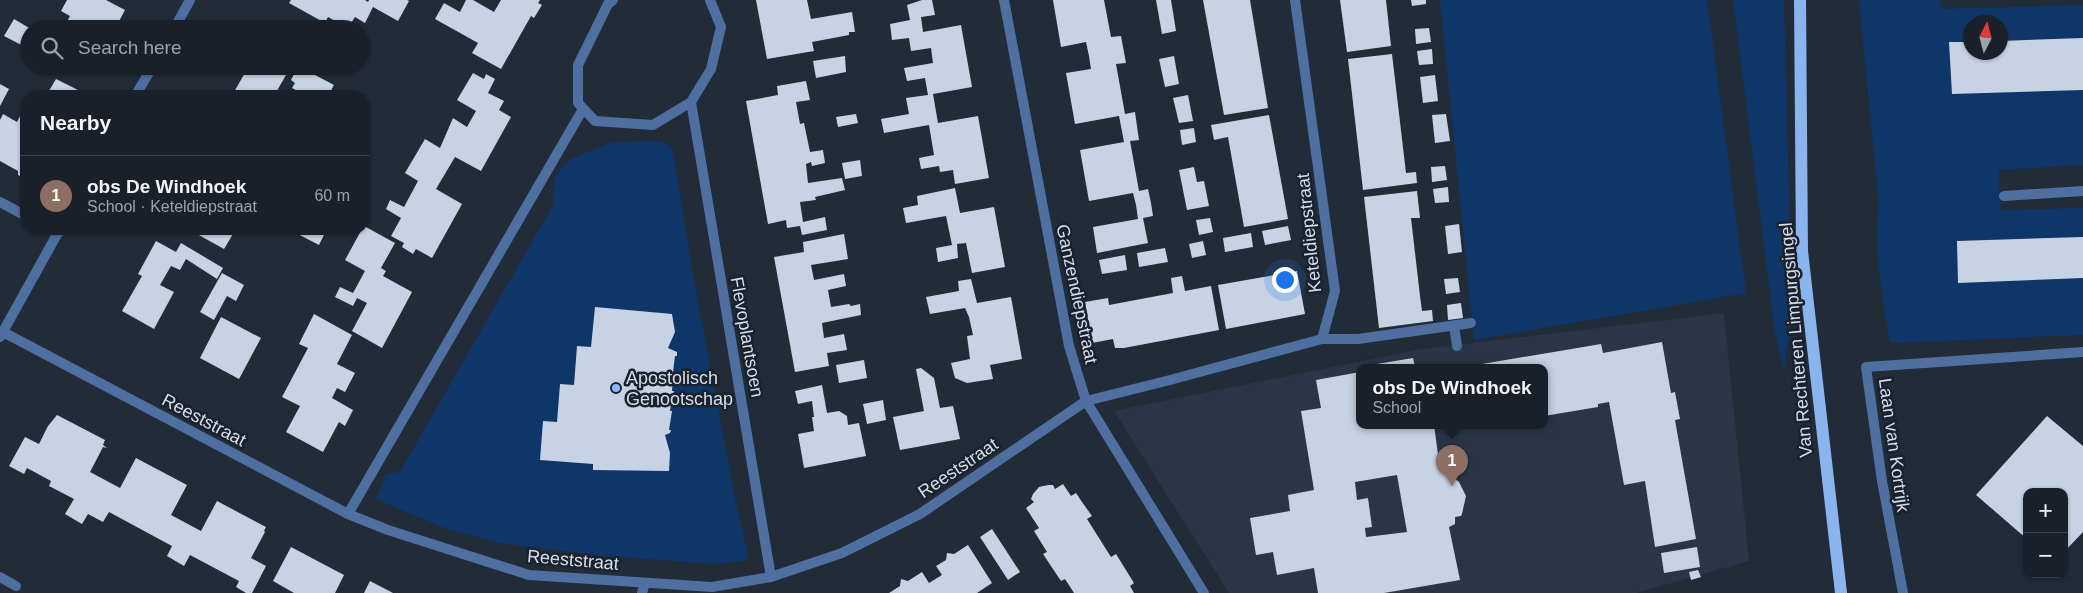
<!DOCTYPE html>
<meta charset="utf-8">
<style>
body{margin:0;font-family:Arial,sans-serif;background:#272d36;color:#f1f3f6}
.controls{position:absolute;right:15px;bottom:15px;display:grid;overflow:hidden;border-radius:10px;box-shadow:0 1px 4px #0004}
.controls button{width:45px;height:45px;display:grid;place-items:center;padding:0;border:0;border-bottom:1px solid #383e47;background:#1a202a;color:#f1f3f6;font:25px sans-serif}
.compass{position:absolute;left:1963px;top:15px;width:45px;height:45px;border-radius:50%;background:#1a202a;box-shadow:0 1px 4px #0004;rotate:6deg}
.you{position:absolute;left:1284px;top:279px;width:18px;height:18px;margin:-12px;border:4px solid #fff;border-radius:50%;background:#1a73e8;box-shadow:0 0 0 8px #1a73e833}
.badge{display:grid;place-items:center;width:32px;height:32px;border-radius:50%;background:#8bbafc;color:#fff;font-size:16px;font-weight:700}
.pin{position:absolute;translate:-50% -41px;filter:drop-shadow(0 1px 2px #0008)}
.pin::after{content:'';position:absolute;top:26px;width:18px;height:15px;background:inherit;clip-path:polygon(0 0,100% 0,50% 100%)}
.popup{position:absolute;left:1356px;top:364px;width:192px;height:65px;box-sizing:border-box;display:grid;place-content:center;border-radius:10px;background:#1a202a;filter:drop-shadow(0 1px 4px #0005);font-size:16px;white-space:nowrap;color:#9fa3a8}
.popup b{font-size:19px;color:#f1f3f6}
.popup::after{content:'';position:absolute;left:50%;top:100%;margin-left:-10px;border:10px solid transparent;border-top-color:#1a202a}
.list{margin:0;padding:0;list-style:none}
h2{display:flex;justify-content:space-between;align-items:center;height:65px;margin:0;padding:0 20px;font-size:21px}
h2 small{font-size:16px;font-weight:400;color:#9fa3a8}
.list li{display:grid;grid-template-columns:32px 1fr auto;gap:15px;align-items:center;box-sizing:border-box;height:80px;padding:0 20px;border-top:1px solid #383e47}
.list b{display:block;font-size:19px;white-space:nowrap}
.list p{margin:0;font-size:16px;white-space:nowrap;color:#9fa3a8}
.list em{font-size:16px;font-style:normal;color:#9fa3a8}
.icon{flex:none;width:28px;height:28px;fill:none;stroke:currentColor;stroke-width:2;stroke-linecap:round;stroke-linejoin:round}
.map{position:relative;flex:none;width:2083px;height:593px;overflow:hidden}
.search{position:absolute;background:#1a202a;box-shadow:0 1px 4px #0004;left:20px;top:20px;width:350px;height:55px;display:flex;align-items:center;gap:12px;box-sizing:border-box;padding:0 18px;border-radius:28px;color:#9fa3a8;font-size:19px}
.panel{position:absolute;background:#1a202a;box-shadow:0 1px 4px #0004;left:20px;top:90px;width:350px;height:145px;border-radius:20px}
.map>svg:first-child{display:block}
</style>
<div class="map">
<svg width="2083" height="593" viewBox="0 0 2083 593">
<rect width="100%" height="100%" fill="#222b38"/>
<path fill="#2a3648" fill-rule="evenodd" d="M1724 313 1749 561 1636 593H1229L1114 411 1423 349ZM1360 367H1544V425H1360Z"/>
<g fill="#0f3669" fill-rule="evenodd">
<path d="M1440 0H1707L1746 293 1474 340Z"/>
<path d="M1733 0H1784L1792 308 1784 372 1775 333Z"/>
<path d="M1859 0H1940L1941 9 2083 5V165L1998 170 2001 210 2083 208V335L1890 343C1883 304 1873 245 1879 206ZM1970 22H2000V52H1970Z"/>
<path d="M660 141 671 147 674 157 693 275 735 498 749 560 713 564 595 555 501 543 447 529 376 499 386 474 400 472 553 205 554 178 570 159 613 142Z"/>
</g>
<g fill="#c7d3e4" fill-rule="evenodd">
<path d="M67 0H106L125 10 115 29H63L70 16 61 11Z"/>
<path d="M291 0H365L368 2 369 0H407L409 1 398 21 373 7 365 23 355 17 348 28 328 17 325 23 289 3Z"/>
<path d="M466 0H473L494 12 501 0H540L538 3 542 5 534 18 531 16 501 69 472 53 478 43 435 19 444 3 460 12Z"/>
<path d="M756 0H807L811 19 852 12 855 32H849V35L812 42 814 51 767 59Z"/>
<path d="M922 0H932L935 15 921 17 923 32 961 25 972 87 933 94 938 123 978 116 989 178 955 184 953 170 940 172 939 166 921 169 919 158 934 155 929 125 884 133 881 119 909 114 906 98 928 95 925 78 907 81 904 68 933 63 931 48 911 51 909 38 892 40 890 24 910 20 907 5Z"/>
<path d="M1053 0H1104L1111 37 1121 36 1126 63 1116 64 1125 114 1135 112 1139 140 1130 141 1139 191 1148 189 1151 203 1153 216 1143 218 1148 243 1097 253 1093 227 1138 219 1136 205 1133 193 1089 201 1080 150 1124 142 1119 116 1075 124 1066 73 1091 69 1089 56 1086 42 1061 47Z"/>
<path d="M1156 0H1171L1176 31 1162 34Z"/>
<path d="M1203 0H1250L1268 108 1224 115Z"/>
<path d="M1340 0H1386L1391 46 1347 52Z"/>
<path d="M1411 0H1426V4L1412 6Z"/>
<path d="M14 19 31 29H29V49L4 36Z"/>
<path d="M1429 28 1431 42 1416 44 1415 29Z"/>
<path d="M2083 38V90L1952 94 1949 42H1970V52H2000V41Z"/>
<path d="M1432 49 1433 64 1419 65 1417 51Z"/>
<path d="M1392 54 1406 173 1416 172 1417 183 1363 190 1348 59Z"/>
<path d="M845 56 846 72 816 78 813 61Z"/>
<path d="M1174 56 1179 84 1165 87 1159 59Z"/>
<path d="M254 66H270L286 75 274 96H250L245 94 241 96 234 92 246 71 250 74Z"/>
<path d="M298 66 334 85 328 96H307L292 88 295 83 291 80Z"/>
<path d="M473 73 484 79 486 74 495 79 488 93 504 101 499 110 511 117 481 171 455 157 436 189 462 204 432 258 416 249 413 254 402 247 404 243 391 236 401 218 386 209 390 200 404 207 418 181 405 173 425 139 440 148 453 118 467 127 476 111 457 100Z"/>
<path d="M1435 75 1438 101 1423 103 1420 77Z"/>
<path d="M56 79 80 91 77 96H46Z"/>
<path d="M806 81 810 100 796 102 800 124 804 123 810 152 823 150 825 163 812 166 811 162 806 164 808 183 842 178 845 190 815 197 816 200 800 202 803 222 825 217 827 230 802 235 800 226 787 228 786 220 768 224 746 101 778 95 777 86Z"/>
<path d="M0 84 9 89 0 106Z"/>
<path d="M1188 95 1193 121 1179 123 1173 98Z"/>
<path d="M26 104V179L18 175V171L0 161V120L3 114 17 122Z"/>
<path d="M856 114 858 123 838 127 836 117Z"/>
<path d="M1446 114 1450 141 1435 143 1432 115Z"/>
<path d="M1269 115 1288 219 1244 227 1228 137 1214 140 1211 125Z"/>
<path d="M1194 128 1196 142 1182 145 1180 130Z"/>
<path d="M860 160 862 176 845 179 842 163Z"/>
<path d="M1445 166 1447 180 1432 182 1431 167Z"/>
<path d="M1194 167 1197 182 1204 181 1209 206 1187 210 1179 170Z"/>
<path d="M1448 187 1449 202 1435 203 1433 189Z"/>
<path d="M955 188 960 213 994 207 1005 267 972 273 966 243 957 244 958 258 938 262 936 248 952 245 946 216 906 223 903 208 918 205 917 196Z"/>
<path d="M1417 191 1420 218H1411L1420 296 1422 311 1432 310 1433 321 1379 328 1364 197Z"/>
<path d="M1210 218 1213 232 1199 235 1196 220Z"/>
<path d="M1459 224 1462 252 1448 254 1445 226Z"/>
<path d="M364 226 395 243 381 268 386 271 383 276 412 292 382 348 352 331 367 303 357 298 353 306 335 297 340 287 353 293 365 271 345 260 362 229H364Z"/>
<path d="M1288 226 1291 240 1265 245 1262 231Z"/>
<path d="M188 229H236L224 249Z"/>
<path d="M288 229H321L326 231 319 245Z"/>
<path d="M1251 233 1253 247 1225 252 1223 238Z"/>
<path d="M844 234 848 259 811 265 814 280 844 274 846 286 828 290 831 307 849 304 851 306 860 304 861 315 822 323 824 338 844 334 847 350 827 353 829 366 795 372 774 257 804 252 803 242Z"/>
<path d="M2083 237V278L1958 283 1957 241Z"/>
<path d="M156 241 176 252 181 243 223 268 217 279 186 259 180 270 171 266 160 285 174 292 154 329 122 311 142 276 138 274Z"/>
<path d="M1203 241 1206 255 1192 258 1189 244Z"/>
<path d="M1165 248 1168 262 1139 267 1137 253Z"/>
<path d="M1125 255 1127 270 1102 274 1099 260Z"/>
<path d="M1297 271 1305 314 1226 329 1218 285Z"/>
<path d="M222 273 244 285 236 301 227 296 214 320 200 312Z"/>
<path d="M1182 276 1185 291 1211 286 1219 330 1124 348H1115L1113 339 1092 343 1085 302 1108 298 1109 305 1173 293 1171 278Z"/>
<path d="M1458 278 1460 292 1446 294 1444 279Z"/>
<path d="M971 279 977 303 1011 297 1022 359 990 365 993 379 967 383 955 378 951 363 970 359 967 336 973 335 969 317 965 308 930 314 926 297 959 291 958 281Z"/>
<path d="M1461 303 1463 318 1448 320 1447 305Z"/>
<path d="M595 307 672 314 675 332 668 348 677 352V356H675L673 372 675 373V375L673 376 672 391H674L673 396 672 395 670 411H672L669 430H671L670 433 665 435 670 453 669 471 593 470V464L540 460 543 421 557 422 560 384 574 385 577 346 591 347Z"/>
<path d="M314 314 352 335 337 364 355 373 345 392 337 388 332 398 353 410 345 426 339 422 323 452 286 432 300 406 282 397 308 348 299 344Z"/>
<path d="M221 317 261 338 239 379 200 358Z"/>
<path d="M1662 342 1671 393 1675 392 1680 419 1675 420 1696 539 1655 547 1645 481 1624 485 1609 402 1598 404V407L1544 416V367H1483L1482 364 1601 344 1603 353Z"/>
<path d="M1413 358 1415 367H1371V365Z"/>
<path d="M864 360 867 378 839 383 836 365Z"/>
<path d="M921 368 934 378 940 408 953 406 960 439 900 450 893 417 924 411 916 369Z"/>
<path d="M1360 372V425H1434L1440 469 1447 471 1449 479 1454 478 1459 482 1466 496 1462 514 1461 516 1455 517V524L1449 527 1460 580 1384 593H1318L1314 568 1277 575 1273 552 1256 555 1250 518 1290 511 1288 495 1314 490 1301 411 1321 408 1316 380ZM1397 475 1407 532 1366 537 1365 528 1372 527 1368 498 1357 500 1355 482Z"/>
<path d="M822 385 827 413 839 411 847 416 848 425 859 423 866 456 804 468 798 434 814 431 812 417H814L812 401 798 404 795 391Z"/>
<path d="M883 400 886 420 867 424 863 404Z"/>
<path d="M57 415 105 440 103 445 107 448 103 447 90 472 120 488 136 458 187 485 171 515 201 531 217 501 266 527 264 531 265 532 251 558 266 566 252 593H246L236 587 239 581 190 555 184 566 167 556 172 546 109 512 103 522 88 514 82 524 65 514 74 499 49 486 51 481 27 468 24 474 9 466 25 437 39 444 48 426Z"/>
<path d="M2047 416 2083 446V532L2064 552V492H2027V539L1976 495Z"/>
<path d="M1063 484 1071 496 1076 493 1082 502 1092 516 1087 519 1111 557 1116 554 1134 583 1130 586 1134 593H1074L1065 579 1061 581 1043 554 1047 552 1034 531 1039 528 1026 508 1034 502 1031 499 1033 494 1039 487 1048 485H1053L1055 489Z"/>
<path d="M992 529 1020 572 1008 580 980 537Z"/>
<path d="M968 545 992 583 977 593H889L900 586 901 579 908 581 922 572 929 583 942 575 936 566 946 560 947 553 954 554Z"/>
<path d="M291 547 344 575 335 593H294L273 581Z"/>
<path d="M1697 547 1700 567 1664 573 1661 553Z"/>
<path d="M1698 570 1701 577 1691 580 1689 572Z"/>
<path d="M370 581 393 593H364Z"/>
</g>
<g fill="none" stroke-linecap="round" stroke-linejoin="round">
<g stroke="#4e6f9f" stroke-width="10">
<path d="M1454 326 1457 346"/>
<path d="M1322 339H1358L1471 323"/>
<path d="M0 577 16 586"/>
<path d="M642 593 645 583"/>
</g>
<g stroke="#4e6f9f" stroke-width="10">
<path d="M613 0 608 4 578 65V103L595 121 653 125 691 102 711 69 721 27 710 0"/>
<path d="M1004 0 1069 346 1086 401 1204 593"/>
<path d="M691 102 771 577"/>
<path d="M2004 196 2083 191"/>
<path d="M0 202 26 216"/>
<path d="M50 229 58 233"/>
<path d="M3 332 348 514 388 530 529 575 712 587 771 577 842 553 920 514 1086 401 1170 380 1322 339 1335 291 1295 0"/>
<path d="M348 514 583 109"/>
<path d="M1903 593 1882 481 1866 367 2083 352"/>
</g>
<g stroke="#4e6f9f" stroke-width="10">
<path d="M174 29 190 0"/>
<path d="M135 96 153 66"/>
<path d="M0 337 60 229"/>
</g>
<path stroke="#8ab4ee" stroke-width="12" d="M1800 0 1802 251 1841 593"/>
</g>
<circle fill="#8bbafc" stroke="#19222e" stroke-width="2" cx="616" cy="388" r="5"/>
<g text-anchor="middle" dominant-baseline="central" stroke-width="5" stroke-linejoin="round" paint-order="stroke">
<g font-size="18" fill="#d8dee7" stroke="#19222e">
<text transform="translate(1309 233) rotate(-96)">Keteldiepstraat</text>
<text transform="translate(1077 294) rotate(78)">Ganzendiepstraat</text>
<text transform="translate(747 337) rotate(80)">Flevoplantsoen</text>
<text transform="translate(1796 340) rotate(-95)">Van Rechteren Limpurgsingel</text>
<text transform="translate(204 420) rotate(28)">Reeststraat</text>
<text transform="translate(1894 445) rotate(82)">Laan van Kortrijk</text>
<text transform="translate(958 468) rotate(-34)">Reeststraat</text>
<text transform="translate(573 560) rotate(5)">Reeststraat</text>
</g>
<g font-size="18" fill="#d8dee7" stroke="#19222e" text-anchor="start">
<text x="626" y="378">Apostolisch<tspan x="626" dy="21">Genootschap</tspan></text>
</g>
</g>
</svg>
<div class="controls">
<button>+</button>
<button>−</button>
</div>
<svg class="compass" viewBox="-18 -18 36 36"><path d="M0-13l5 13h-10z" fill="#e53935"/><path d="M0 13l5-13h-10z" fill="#9fa3a8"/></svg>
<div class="you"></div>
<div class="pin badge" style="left:1452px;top:486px;background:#8d6e63">1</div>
<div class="popup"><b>obs De Windhoek</b>School</div>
<div class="search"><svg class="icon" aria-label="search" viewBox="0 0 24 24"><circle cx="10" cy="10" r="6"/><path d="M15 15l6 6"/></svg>Search here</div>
<section class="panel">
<h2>Nearby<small></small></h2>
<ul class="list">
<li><span class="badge" style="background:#8d6e63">1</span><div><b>obs De Windhoek</b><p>School · Keteldiepstraat</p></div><em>60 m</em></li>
</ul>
</section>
</div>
